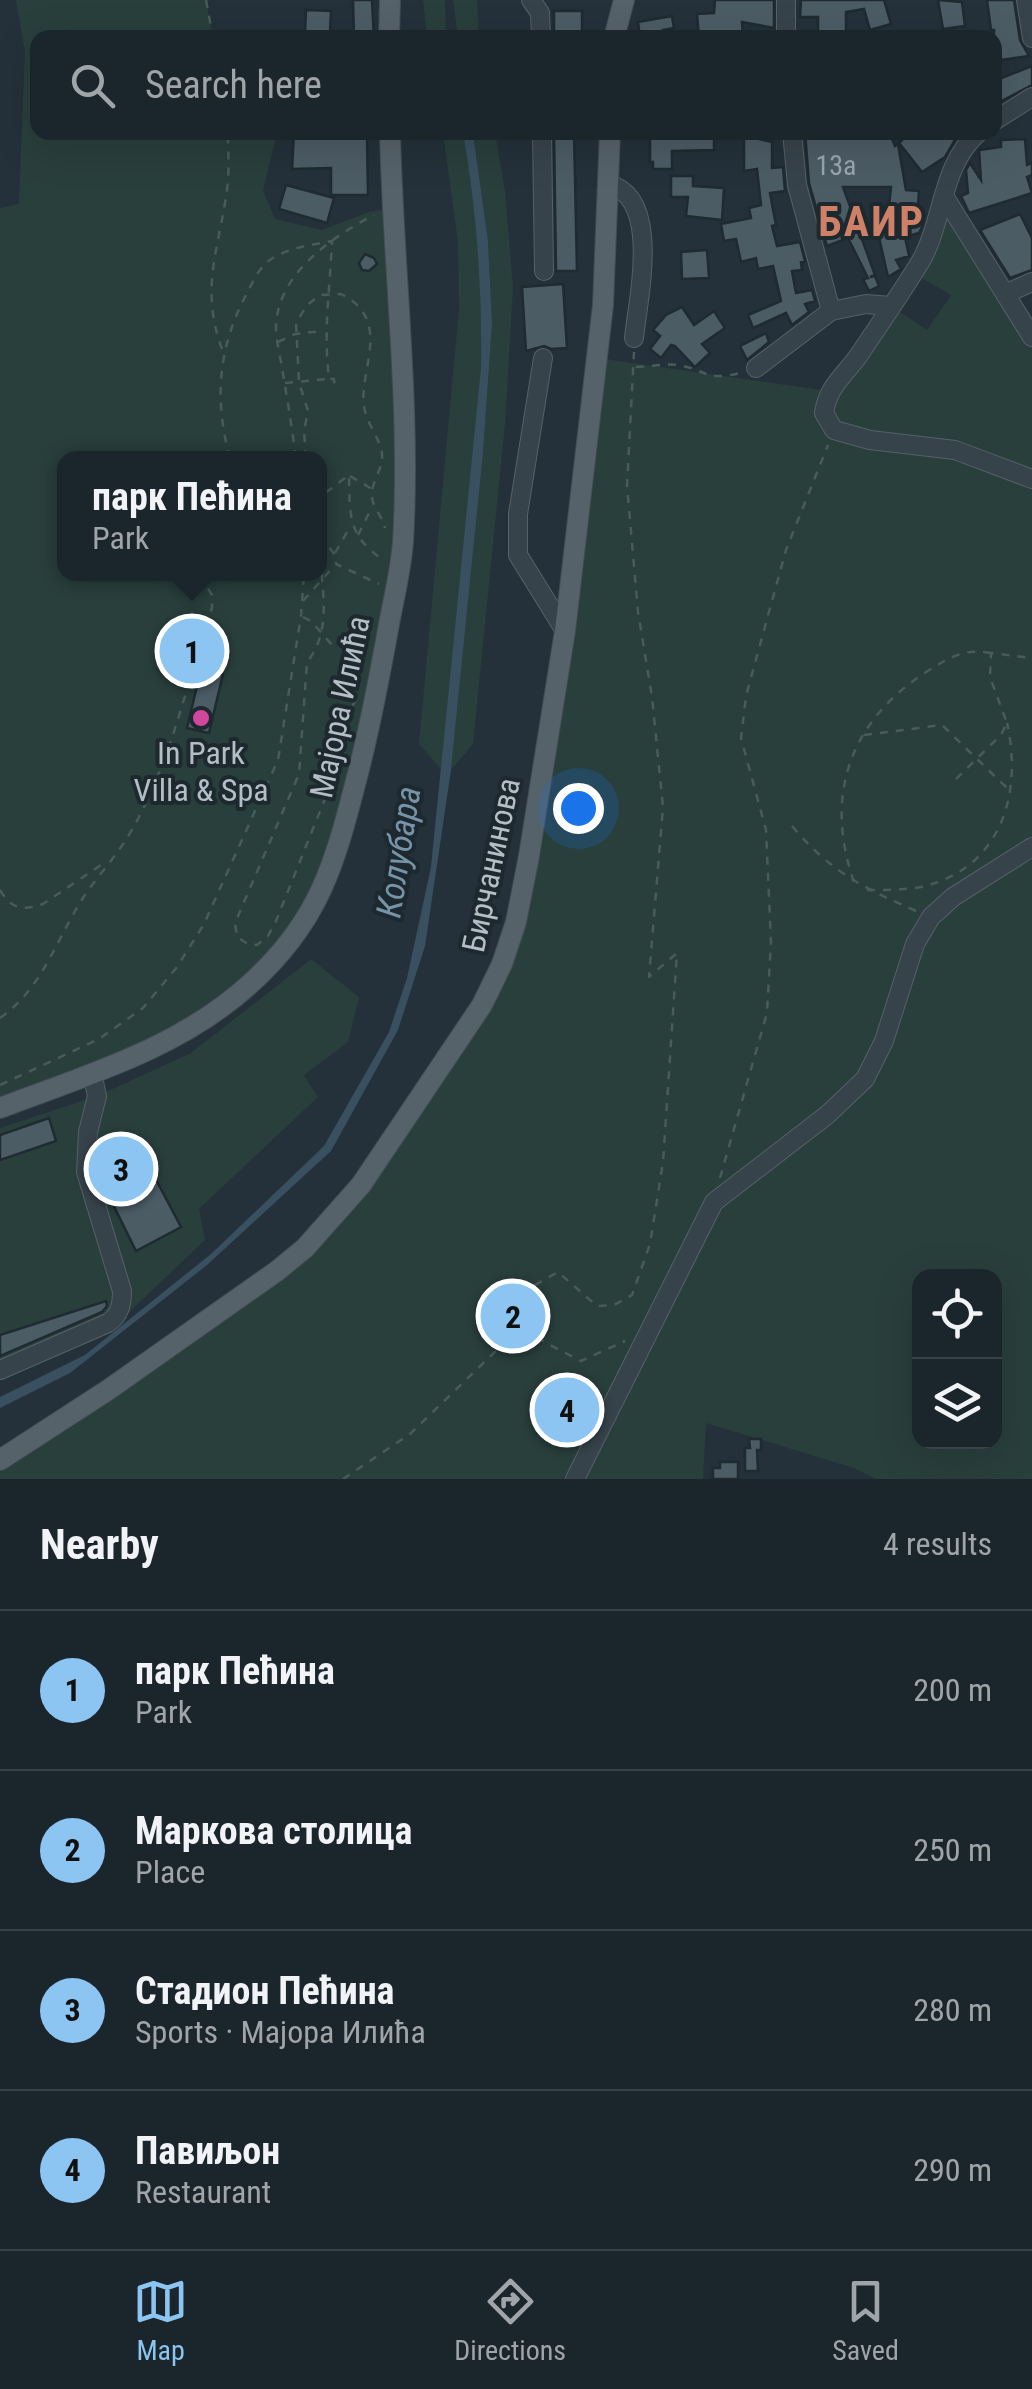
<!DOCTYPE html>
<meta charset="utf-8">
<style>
body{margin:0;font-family:"Roboto Condensed",sans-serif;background:#283138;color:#f1f3f6}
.controls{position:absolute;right:30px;bottom:30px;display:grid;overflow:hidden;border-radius:20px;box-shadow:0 10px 40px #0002}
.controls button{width:90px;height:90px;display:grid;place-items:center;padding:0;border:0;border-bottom:2px solid #394248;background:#1b252c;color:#f1f3f6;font:50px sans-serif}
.you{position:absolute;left:578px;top:808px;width:35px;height:35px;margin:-25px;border:8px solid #fff;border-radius:50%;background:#1a73e8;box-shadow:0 0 0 15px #1a73e833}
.badge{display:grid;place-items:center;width:65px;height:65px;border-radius:50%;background:#8cc5f2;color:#111;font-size:32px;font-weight:700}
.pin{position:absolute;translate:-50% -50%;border:5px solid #fff;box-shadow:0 2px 10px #0006}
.popup{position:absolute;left:57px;top:451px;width:270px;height:130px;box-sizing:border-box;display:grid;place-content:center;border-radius:20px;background:#1b252c;filter:drop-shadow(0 2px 8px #0005);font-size:32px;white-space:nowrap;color:#a0a5a9}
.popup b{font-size:38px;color:#f1f3f6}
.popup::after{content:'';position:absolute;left:50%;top:100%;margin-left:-20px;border:20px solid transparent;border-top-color:#1b252c}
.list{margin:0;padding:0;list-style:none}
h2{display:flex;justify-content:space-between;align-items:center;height:130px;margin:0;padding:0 40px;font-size:42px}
h2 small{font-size:32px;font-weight:400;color:#a0a5a9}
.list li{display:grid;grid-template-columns:65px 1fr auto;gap:30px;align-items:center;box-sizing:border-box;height:160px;padding:0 40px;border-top:2px solid #394248}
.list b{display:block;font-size:38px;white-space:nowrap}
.list p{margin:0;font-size:32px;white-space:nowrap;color:#a0a5a9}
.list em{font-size:32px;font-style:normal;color:#a0a5a9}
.icon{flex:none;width:55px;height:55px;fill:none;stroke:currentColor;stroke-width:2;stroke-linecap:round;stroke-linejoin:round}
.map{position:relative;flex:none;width:1032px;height:1479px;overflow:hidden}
.search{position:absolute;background:#1b252c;box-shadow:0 10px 40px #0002;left:30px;right:30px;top:30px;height:110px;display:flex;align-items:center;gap:25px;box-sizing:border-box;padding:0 35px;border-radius:20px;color:#a0a5a9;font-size:38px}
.sheet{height:770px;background:#1b252c}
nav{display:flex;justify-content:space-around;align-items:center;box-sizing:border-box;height:140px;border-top:2px solid #394248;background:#1b252c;font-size:28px;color:#a0a5a9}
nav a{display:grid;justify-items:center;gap:5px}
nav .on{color:#8cc5f2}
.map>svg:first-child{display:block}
</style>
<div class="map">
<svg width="1032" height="1479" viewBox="0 0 1032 1479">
<rect width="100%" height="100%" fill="#24313a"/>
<g fill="#293f3c" fill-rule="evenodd">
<path d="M16 0H206L213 37 38 38V132L277 133 263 190 275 219 322 230 369 212 393 208 402 547 337 858 295 935 182 1033 0 1107V208L19 204 25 52ZM64 458H320V574H64Z"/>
<path d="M423 0H445L446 37H427Z"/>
<path d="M453 0H477L479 37H458Z"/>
<path d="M443 133H463L474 194 482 284 481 367 441 769 419 744 459 309 458 242Z"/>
<path d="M473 133H495L505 191 513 289 505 424 473 744 451 770 483 453 492 325 488 241Z"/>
<path d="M944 196 1032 337V1479H876L854 1468 706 1423 703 1479H0V1460L305 1248 482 1005 516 922 597 358 829 391 891 306 927 330 951 295 912 273ZM920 1276H994V1442H920Z"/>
<path d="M311 959 359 997 348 1042 304 1075 318 1097 199 1209 205 1240 123 1318 79 1346 0 1376V1128L97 1096 191 1053Z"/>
</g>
<path fill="#395060" d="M463 133H473L488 241 492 324 483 453 451 770 425 946 398 1030 331 1151 207 1265 70 1373 0 1408V1397L85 1355 211 1254 324 1146 389 1032 407 978 431 867 481 367C482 287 477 211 463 133Z"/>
<g fill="#4c5c65" stroke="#1f2a31" stroke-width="2.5">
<path d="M353 0H372L374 38H354Z"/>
<path d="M715 0H774V28L742 22 743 36 699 38 697 14 714 13Z"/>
<path d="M801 0H884L891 24 870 30 864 9 846 12V38H818V17H800Z"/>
<path d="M938 0 962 2 965 26 943 29Z"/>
<path d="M987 0H1014L1020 40 1029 56 994 61V30H991Z"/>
<path d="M306 10 331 11 330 33 305 32Z"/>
<rect x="554" y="11" width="28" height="27"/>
<path d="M672 16 674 28 663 30 665 38H640L638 22Z"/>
<path d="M1032 66V85L994 105V81Z"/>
<path d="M294 132 367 137 368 195H331V168L292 169Z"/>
<path d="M554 132H574L577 271H556Z"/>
<path d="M650 132H714V150L672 151V169H653V162H650Z"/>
<path d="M744 132H759V139L772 142V168L783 167 785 191 770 193 776 225 772 226 777 246 800 242 805 261 801 262 802 270 792 271 796 293 812 290 815 301 805 304 809 312 792 325 786 313 753 328 748 315 781 301 773 266 758 269 756 258 741 262 736 239 724 241 721 224 751 218 749 208 761 205 757 169 744 171Z"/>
<path d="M805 132H889L895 146 898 144 906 190 919 191 917 219 922 218V227L919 233 905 237 909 256 896 260 901 269 888 277 873 211 889 207 891 187H843L875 275 870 277 875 276 879 286 869 291 863 279 868 278 848 238 827 246 809 183Z"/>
<path d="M910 132H950L955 140 945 157 922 172 899 143Z"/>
<path d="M1025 139 1027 165 1032 163V175L1027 177 1032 193 969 213 961 196 968 193 966 170 970 163 981 180 979 150 1001 147V140Z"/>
<path d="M671 176H693V186L724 188 722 220 686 216 688 197H671Z"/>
<path d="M286 185 334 198 327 223 279 209Z"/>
<path d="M1020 214 1032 238V270L1010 278 980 230Z"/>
<path d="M707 250 709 278 682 279 681 252Z"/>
<path d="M365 254 374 258 377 264 369 271 362 270 359 263Z"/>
<path d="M563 284 567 348 551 349 544 346 526 351 522 287Z"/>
<path d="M682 307 694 325 714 311 725 328 702 344 710 353 695 367 675 346 671 345 661 358 650 349 660 336 653 330 666 315Z"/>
<path d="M766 333 769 342 747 360 740 346Z"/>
<path d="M201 669 223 674 209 733 187 728Z"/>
<path d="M49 1118 56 1141 0 1160V1135Z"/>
<path d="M144 1157 181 1227 136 1251 101 1180Z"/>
<path d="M106 1301 107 1306 102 1312 0 1356V1335Z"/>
<path d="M560 1392 586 1404 574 1429 547 1416Z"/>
<path d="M749 1439H761V1450H757L758 1471H745V1448H750Z"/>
<path d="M720 1462H738V1479H713V1468H720Z"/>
</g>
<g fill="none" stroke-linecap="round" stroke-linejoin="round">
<defs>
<g id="minor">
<path d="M531 0 540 13 541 38"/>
<path d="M786 0V38"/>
<path d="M1026 0 1032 38"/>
<path d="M994 121 1032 97"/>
<path d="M542 132 544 271"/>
<path d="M792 132 797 185 831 311 866 304 891 306"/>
<path d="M979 132C940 165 944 224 919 264 900 295 879 325 859 355 844 376 828 386 824 413L834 430 870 440 955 450 1032 479"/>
<path d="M608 184C662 197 638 298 634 338"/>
<path d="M944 196 1032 337"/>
<path d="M1005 294 1032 282"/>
<path d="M543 358 518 514V555L565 631"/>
<path d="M756 368 831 311"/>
<path d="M0 1370 108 1323C120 1315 122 1304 122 1291L86 1172 88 1132 97 1096 92 1073"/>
<path d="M575 1479 714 1202 827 1115 865 1079 884 1041 915 944 931 917 953 897 1032 847"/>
</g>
<g id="major">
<path d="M389 38 390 0"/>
<path d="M614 38 624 0"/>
<path d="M0 1108C87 1075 180 1048 250 984 321 920 335 862 358 773 371 723 380 674 389 624 394 597 401 569 403 542 411 405 393 269 390 132"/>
<path d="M0 1460 108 1390 277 1271 305 1248 361 1185 482 1005 502 964 516 922 529 856 565 631 603 305 610 132"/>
</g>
</defs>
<use href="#minor" stroke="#566168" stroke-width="20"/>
<use href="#major" stroke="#414c53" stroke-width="22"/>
<g stroke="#485c5a" stroke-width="2.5" stroke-dasharray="8 8" stroke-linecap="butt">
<path d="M206 0 213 38"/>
<path d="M278 342 295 334 322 331"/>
<path d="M222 349C198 284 222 243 228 180 229 164 228 148 228 132"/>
<path d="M636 367C649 367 665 363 677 365 706 369 705 382 740 373"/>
<path d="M285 383 327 379"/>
<path d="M230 458C214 401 218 348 246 295 252 284 257 271 267 262 285 248 311 245 332 241 330 291 323 328 329 379H334L335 391"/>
<path d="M296 458C292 430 288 402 283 374 281 359 276 342 276 327 277 274 332 237 374 215"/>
<path d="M306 458 304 431 308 411 299 382 296 323 307 305 320 295 341 294C393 320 359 369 364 406 366 422 377 434 381 449 386 466 373 477 372 493 371 508 382 514 385 528"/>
<path d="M350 476 372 489"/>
<path d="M320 507 324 494 349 475C350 515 347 535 383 560"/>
<path d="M320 535 335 555 336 564 379 584"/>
<path d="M358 535 372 507"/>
<path d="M335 553 351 525"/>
<path d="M320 558C323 592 331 633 307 662L299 774 235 923 237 937 248 944 257 945 268 936 276 921 345 749"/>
<path d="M303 601 334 566"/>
<path d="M303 617 311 621 333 646"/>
<path d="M864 735 942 725 1009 790"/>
<path d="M349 737C346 721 348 712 357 698"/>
<path d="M956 779 1001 735 1007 723 990 677 991 653 1032 658"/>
<path d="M792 826C830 871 863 888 916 911"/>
<path d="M854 882C824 796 849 722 926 672 949 658 963 648 991 653"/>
<path d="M0 890C11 909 23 911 43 904L107 861"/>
<path d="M867 890C885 890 904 890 921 887 1001 869 1023 794 1007 723"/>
<path d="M0 1018C40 990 53 948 78 906 92 882 112 862 127 838 170 769 186 684 212 608V595L199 574"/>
<path d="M0 1085 99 1039 143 1008 177 967 204 924 278 760 301 616 304 574"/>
<path d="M720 1178 767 1013 771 942 766 830 741 738 746 696 786 550 828 445"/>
<path d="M532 1311 526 1290 558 1272 597 1306 614 1305 632 1295 650 1244 663 1162 677 953 649 977 663 807 652 697 638 612 627 486 634 352"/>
<path d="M513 1316 544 1342 581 1361 625 1341"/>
<path d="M343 1479 410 1434 532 1316V1311L518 1304 500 1318V1328L508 1339"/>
</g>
<use href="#minor" stroke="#37434b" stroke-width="18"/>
<use href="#major" stroke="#56626a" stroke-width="20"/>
</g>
<circle fill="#d1479c" stroke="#1d282f" stroke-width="4" cx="201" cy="718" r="10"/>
<g text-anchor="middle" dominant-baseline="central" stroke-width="8" stroke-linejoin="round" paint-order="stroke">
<g font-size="28" fill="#99a6ae">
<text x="836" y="165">13a</text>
</g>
<g font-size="32" fill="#b3bec6" stroke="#1d282f">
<text transform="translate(340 707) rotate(-78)">Мајора Илића</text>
<text transform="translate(491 865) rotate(-78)">Бирчанинова</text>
</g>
<g font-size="32" fill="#b3bec6" stroke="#1d282f">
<text x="201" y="753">In Park<tspan x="201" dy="37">Villa &amp; Spa</tspan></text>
</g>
<g font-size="35" font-style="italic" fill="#7594a8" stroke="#1d282f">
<text transform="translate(399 852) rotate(-81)">Колубара</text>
</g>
<g font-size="42" font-weight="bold" letter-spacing="2.5" fill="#ce8166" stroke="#1d282f">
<text x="872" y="221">БАИР</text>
</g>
</g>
</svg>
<div class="controls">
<button><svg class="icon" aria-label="locate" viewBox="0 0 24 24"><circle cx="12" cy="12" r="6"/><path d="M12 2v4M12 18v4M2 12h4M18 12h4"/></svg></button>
<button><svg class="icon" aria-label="layers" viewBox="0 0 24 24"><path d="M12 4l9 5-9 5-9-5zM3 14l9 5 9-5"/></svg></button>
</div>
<div class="you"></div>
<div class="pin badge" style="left:192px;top:651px">1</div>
<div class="popup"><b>парк Пећина</b>Park</div>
<div class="pin badge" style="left:513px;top:1316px">2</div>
<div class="pin badge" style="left:121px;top:1169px">3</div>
<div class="pin badge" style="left:567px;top:1410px">4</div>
<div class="search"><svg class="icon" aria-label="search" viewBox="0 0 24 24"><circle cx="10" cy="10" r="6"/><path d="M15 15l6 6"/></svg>Search here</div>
</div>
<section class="sheet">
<h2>Nearby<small>4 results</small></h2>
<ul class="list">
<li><span class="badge">1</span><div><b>парк Пећина</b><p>Park</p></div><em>200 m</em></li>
<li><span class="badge">2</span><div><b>Маркова столица</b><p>Place</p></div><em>250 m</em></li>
<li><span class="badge">3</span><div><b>Стадион Пећина</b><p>Sports · Мајора Илића</p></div><em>280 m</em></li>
<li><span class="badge">4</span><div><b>Павиљон</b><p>Restaurant</p></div><em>290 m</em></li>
</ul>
</section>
<nav>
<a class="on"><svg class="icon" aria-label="map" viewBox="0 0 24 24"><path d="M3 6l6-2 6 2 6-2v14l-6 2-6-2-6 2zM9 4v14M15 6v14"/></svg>Map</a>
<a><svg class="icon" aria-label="directions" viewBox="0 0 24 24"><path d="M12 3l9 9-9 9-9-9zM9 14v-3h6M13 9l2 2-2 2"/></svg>Directions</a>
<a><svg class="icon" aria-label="saved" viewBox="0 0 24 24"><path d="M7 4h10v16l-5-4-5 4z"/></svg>Saved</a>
</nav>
